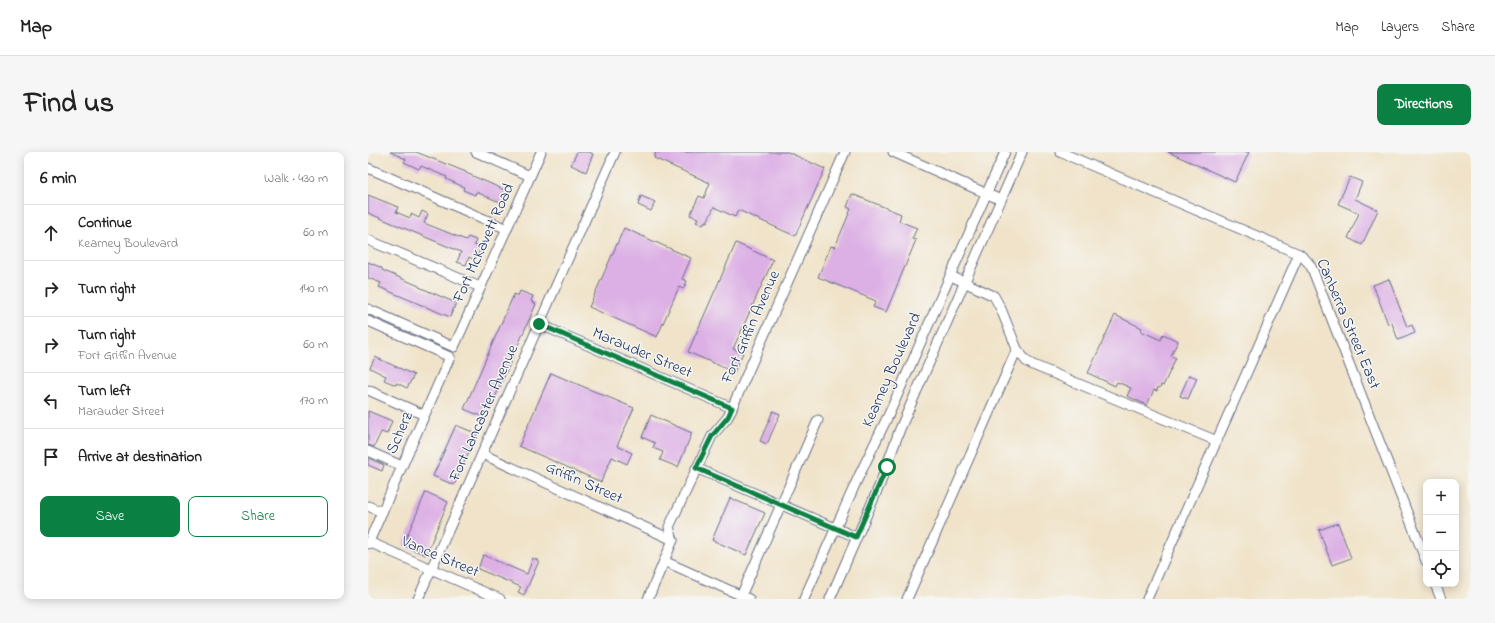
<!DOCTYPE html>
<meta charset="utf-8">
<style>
body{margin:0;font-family:"Indie Flower",sans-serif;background:#f6f6f6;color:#222}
.controls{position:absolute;right:12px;bottom:12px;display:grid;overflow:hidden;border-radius:8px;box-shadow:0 2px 10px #0003}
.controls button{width:36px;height:36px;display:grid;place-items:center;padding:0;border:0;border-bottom:1px solid #e0e0e0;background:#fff;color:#222;font:20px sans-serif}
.stop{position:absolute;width:12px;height:12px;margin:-9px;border:3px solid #0b8043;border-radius:50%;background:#fff}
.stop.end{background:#0b8043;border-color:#fff;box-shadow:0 1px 4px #0008}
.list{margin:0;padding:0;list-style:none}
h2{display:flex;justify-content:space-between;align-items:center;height:52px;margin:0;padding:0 16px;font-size:17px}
h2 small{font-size:13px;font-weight:400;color:#767676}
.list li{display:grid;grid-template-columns:26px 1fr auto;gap:12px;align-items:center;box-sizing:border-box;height:56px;padding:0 16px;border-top:1px solid #e0e0e0}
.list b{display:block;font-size:15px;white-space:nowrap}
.list p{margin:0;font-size:13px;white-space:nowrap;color:#767676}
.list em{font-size:13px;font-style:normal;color:#767676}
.actions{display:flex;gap:8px;padding:12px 16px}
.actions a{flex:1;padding:9px 0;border:1px solid #0b8043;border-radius:8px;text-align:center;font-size:14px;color:#0b8043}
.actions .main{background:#0b8043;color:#fff}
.icon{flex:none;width:22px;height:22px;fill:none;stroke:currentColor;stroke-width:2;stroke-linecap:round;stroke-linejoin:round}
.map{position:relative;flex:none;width:1103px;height:447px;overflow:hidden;border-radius:8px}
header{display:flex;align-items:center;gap:24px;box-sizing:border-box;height:56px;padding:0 20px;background:#fff;border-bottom:1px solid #e0e0e0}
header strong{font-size:19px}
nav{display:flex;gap:22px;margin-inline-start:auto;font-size:14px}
.intro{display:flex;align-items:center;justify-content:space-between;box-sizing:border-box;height:96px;padding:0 24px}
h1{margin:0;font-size:28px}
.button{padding:10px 18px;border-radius:8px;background:#0b8043;color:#fff;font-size:14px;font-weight:700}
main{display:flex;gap:24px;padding:0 24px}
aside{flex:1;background:#fff;border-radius:8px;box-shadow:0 2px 10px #0003}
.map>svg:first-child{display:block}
</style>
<header>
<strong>Map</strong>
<nav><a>Map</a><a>Layers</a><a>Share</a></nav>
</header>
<div class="intro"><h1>Find us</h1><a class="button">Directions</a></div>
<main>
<aside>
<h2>6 min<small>Walk · 430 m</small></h2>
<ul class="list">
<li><svg class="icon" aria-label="ahead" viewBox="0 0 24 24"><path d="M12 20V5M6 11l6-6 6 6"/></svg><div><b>Continue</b><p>Kearney Boulevard</p></div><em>60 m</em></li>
<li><svg class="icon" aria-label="right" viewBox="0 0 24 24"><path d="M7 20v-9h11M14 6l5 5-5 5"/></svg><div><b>Turn right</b></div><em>140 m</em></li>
<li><svg class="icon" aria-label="right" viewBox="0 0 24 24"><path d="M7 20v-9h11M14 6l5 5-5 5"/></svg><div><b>Turn right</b><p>Fort Griffin Avenue</p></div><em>60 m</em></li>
<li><svg class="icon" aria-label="left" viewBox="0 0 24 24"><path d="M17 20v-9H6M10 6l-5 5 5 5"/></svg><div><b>Turn left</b><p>Marauder Street</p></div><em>170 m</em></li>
<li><svg class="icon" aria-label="arrive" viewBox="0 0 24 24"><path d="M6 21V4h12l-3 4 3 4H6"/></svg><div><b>Arrive at destination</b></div></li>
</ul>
<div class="actions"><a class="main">Save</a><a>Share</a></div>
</aside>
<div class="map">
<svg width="1103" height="447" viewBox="0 0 1103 447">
<rect width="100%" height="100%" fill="#f6f6f2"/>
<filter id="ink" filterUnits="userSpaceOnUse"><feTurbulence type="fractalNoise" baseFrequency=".025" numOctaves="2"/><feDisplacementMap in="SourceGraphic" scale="8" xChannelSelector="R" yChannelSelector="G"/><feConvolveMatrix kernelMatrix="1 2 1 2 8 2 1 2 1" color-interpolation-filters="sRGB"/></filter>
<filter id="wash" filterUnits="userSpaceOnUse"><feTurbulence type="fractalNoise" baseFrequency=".012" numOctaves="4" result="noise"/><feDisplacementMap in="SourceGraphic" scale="16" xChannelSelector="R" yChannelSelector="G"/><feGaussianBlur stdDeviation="0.9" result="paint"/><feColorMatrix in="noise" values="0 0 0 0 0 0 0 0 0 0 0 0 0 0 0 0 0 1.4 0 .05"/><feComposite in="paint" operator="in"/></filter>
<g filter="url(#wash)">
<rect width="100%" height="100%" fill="#f0e3c9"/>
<g id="blocks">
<g fill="#dcafe5">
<path d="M22 0H48L98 20V21L139 39 134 51 108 40 107 43 95 38 96 35 78 27 79 25 53 14 51 17 36 10 38 7Z"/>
<path d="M209 0H221L225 2 218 20 203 13Z"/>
<path d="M288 0H420L457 17 427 84 370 58 367 65 346 55 339 70 337 69 335 73 328 70 330 66 322 63 331 44 336 46 342 31 286 6Z"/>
<path d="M800 0H881L867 30Z"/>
<path d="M982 25 994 30 987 47 1010 58 994 93 980 86 991 61 970 52Z"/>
<path d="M484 42 533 62 531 69 549 76 544 87 548 88 518 160 505 155 508 149 450 125 463 94 467 95 483 57 479 55Z"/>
<path d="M0 43 30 55 28 60 42 66 43 62 51 66 54 59 60 62 56 71 98 88 100 85 108 88 106 93 113 96 107 108 101 105 98 113 89 110 93 100 0 61Z"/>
<path d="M273 44 287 50 283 59 270 53Z"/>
<path d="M256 76 323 106 314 127 319 129 315 137 311 135 289 185 221 155Z"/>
<path d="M368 91 405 108 365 197 375 201 366 220 320 200Z"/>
<path d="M0 110 14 116V118L51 134V135L88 151 82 165 11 135 13 131 0 126Z"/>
<path d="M1021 127 1039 175 1044 173 1047 181 1030 188 1024 171 1020 172 1005 133Z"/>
<path d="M152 139 165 144 163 149 168 152 118 266 96 257 146 142 150 144Z"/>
<path d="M747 163 774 176 773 179 793 188 795 182 810 189 803 204 808 206 795 234 793 233 792 236 790 235 789 239 786 238 779 253 759 244 763 236 749 230 747 234 720 221Z"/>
<path d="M7 205 46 223 39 236 29 231 28 233 16 228 18 224 2 216Z"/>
<path d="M183 221 266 256 249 294 264 301 259 312 244 305 233 330 151 294Z"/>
<path d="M821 223 829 226 820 247 812 244Z"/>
<path d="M0 259 24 269 19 282 13 280 6 295 0 293Z"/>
<path d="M405 259 412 262 399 292 392 289Z"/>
<path d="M283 263 324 281 310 315 292 308 295 300 285 296 287 291 274 285Z"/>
<path d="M88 273 109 282 86 333 65 324Z"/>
<path d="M0 306 16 313 14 319 0 313Z"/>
<path d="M58 340 80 350 58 403 35 393Z"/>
<path d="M362 346 397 361 378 403 344 388Z"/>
<path d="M970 371 983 406 964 413 951 378Z"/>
<path d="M115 403 159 422 165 406 171 409 156 443 150 440 153 435 110 417Z"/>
</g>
</g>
</g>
<g filter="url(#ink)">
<use href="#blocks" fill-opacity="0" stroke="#666e83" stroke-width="1"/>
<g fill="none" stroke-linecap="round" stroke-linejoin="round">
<defs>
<g id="minor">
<path d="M108 0 162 24"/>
<path d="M525 0 633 48"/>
<path d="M692 0 931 102C938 107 942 111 945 119L1058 409"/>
<path d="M0 16 139 77"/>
<path d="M0 88 112 135"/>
<path d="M583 124 626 144 633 157 649 197 658 209 665 213 849 289"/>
<path d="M0 157 86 195 173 0"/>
<path d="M0 169 82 205 0 392"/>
<path d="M171 172 364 256"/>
<path d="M0 238 56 263"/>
<path d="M0 299 34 314"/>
<path d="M114 302 305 388"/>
<path d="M328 316 488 385"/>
<path d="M0 354 14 360"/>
<path d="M1 390 132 447"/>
<path d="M296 409 381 447"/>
<path d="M1067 432 1073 447"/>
<path d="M373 444 450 268"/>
<path d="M50 447 247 0"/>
<path d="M280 447 305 388 301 375 344 284 360 265 477 0"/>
<path d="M436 447 490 326 521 262 637 0"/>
<path d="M462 447 512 332 532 277 654 0"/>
<path d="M539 447 649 197"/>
<path d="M779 447 931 102"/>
</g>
</defs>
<use href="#minor" stroke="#666e83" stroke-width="11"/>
<use href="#minor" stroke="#fff" stroke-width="9"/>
</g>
</g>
<g fill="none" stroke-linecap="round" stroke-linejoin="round" filter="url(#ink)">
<path stroke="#0b8043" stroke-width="5" d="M171 172 364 256 360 265 344 284 328 316 488 385 519 315"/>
</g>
<g text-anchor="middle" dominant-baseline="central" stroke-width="3" stroke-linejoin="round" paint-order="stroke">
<g font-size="16" fill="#1b2f5e" stroke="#f6f6f2">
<text transform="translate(116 91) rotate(-66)">Fort McKavett Road</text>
<text transform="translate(980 172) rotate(67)">Canberra Street East</text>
<text transform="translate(383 175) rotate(-66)">Fort Griffin Avenue</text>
<text transform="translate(274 201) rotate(23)">Marauder Street</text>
<text transform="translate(524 218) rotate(-66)">Kearney Boulevard</text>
<text transform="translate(116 261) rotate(-66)">Fort Lancaster Avenue</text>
<text transform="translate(32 281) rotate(-66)">Scherz</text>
<text transform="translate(216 331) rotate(24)">Griffin Street</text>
<text transform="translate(72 405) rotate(23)">Vance Street</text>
</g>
</g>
</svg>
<div class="controls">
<button>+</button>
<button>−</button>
<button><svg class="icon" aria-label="locate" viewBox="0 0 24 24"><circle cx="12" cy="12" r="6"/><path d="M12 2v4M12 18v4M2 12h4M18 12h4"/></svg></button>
</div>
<div class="stop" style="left:519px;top:315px"></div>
<div class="stop end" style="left:171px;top:172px"></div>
</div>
</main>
